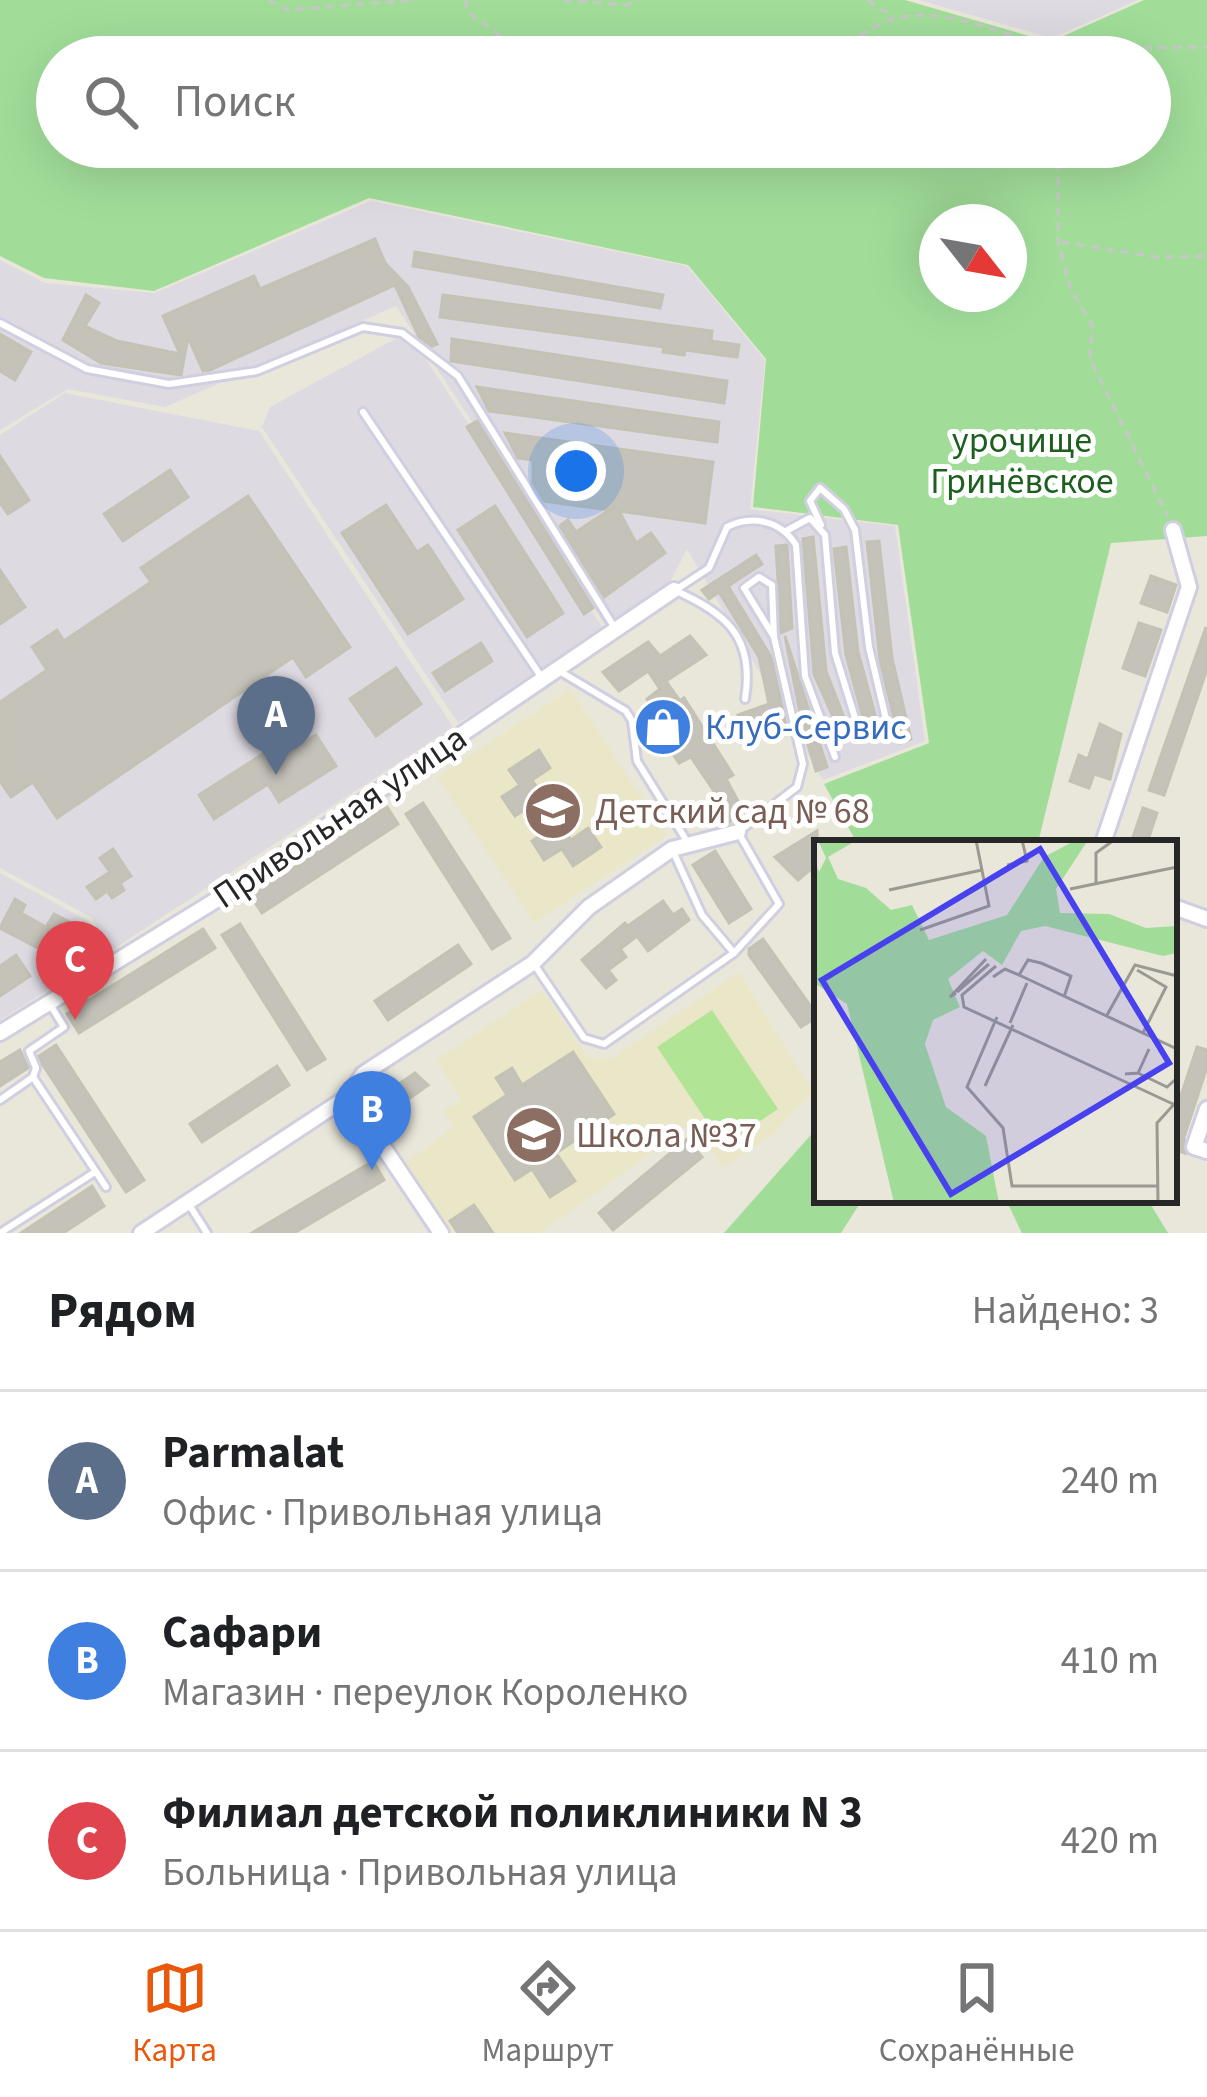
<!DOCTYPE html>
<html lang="ru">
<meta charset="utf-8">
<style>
body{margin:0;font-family:"Source Sans 3",sans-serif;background:#f6f6f6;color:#202124}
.compass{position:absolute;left:919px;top:204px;width:108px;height:108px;border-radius:50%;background:#fff;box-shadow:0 12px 48px #0002;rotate:121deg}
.you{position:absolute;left:576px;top:471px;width:42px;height:42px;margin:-30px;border:9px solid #fff;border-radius:50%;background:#1a73e8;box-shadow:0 0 0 18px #1a73e833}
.badge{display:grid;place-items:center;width:78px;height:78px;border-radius:50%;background:#ea580c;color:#fff;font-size:39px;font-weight:700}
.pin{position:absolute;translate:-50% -99px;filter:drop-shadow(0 3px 6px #0008)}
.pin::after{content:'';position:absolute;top:63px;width:42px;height:36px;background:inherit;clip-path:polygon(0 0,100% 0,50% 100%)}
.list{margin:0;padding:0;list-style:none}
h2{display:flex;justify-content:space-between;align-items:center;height:156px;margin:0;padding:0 48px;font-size:51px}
h2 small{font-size:39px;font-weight:400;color:#757577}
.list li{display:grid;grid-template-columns:78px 1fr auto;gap:36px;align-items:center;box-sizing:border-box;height:180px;padding:0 48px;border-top:3px solid #e0e0e0}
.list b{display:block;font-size:45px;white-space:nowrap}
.list p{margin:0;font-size:39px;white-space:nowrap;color:#757577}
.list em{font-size:39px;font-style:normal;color:#757577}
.icon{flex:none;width:66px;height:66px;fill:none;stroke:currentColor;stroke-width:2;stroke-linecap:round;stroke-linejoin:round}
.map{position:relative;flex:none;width:1207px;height:1233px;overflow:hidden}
.search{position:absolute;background:#fff;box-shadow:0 12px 48px #0002;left:36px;right:36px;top:36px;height:132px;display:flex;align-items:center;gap:30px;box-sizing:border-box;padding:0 42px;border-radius:66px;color:#757577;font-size:45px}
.sheet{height:696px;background:#fff}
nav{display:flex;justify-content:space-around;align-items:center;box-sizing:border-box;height:168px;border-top:3px solid #e0e0e0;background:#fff;font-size:33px;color:#757577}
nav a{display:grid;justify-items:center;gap:6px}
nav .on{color:#ea580c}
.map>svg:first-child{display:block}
</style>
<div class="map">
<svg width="1207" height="1233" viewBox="0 0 1207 1233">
<rect width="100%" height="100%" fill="#e9e6da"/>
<g fill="#dedae2">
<path d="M919 0H1138L1052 38Z"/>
<path d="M371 201 687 266 765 360 750 509 895 526 925 741 823 780 687 549 668 586 608 629 396 306 165 407 68 389 0 430V260L45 283 155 293Z"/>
<path d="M408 332 604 630 458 723 262 427 270 407Z"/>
<path d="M65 393 259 431 453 727 112 950 91 917 0 868V435Z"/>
<path d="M0 873 88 921 108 953 0 1020Z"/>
</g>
<g fill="#eae7c9">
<path d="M570 689 667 835 534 923 437 777Z"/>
<path d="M739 972 813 1092 772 1135 723 1168 691 1124 541 1233H453L404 1164 453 1128 443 1111 461 1099 436 1060 542 990 588 1058 611 1059Z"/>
</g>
<g fill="#a1dd99" fill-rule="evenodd">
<path d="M0 0H905L1050 42 1144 0H1207V536L1111 543 1038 843H857L824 784 929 743 898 525 753 507 766 359 688 265 369 198 154 291 44 278 0 256ZM57 57H1150V147H57ZM937 222H1009V294H937Z"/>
<path d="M817 1128V1200H862L841 1233H724Z"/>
<path d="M1006 1200H1148L1168 1233H1022Z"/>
</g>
<path fill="#b1e495" d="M712 1010 778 1109 723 1146 657 1047Z"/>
<g fill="#c4c2b9" stroke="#c4c2b4" stroke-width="3">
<path d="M375 239 385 263 408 287 437 344 432 346 419 337 395 285 210 370 203 371 188 337 181 375 101 363 63 340 86 295 99 303 85 326 117 341 180 354 163 316 254 276 260 289Z"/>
<path d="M415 252 663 295 660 308 413 266Z"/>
<path d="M443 295 712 331 711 341 739 345 737 357 685 350 684 355 663 352 664 347 440 317Z"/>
<path d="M0 334 31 352 15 380 0 371Z"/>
<path d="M452 339 727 381 724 403 451 361Z"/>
<path d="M477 387 719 422 717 442 489 411Z"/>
<path d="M477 421 593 608 584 614 467 427Z"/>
<path d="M505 433 713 462 705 523 619 511 636 543 651 533 665 553 604 597 560 526 568 520 576 532 609 510 544 501 533 482V460L518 458Z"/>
<path d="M0 456 29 500 8 514 0 503Z"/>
<path d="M170 470 188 497 123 541 104 514Z"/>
<path d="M248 496 350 647 306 677 293 657 57 818 33 782 11 797 0 781V702L47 670 32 647 57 630 64 641 151 582 141 568Z"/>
<path d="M386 505 417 552 428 545 463 599 408 634 342 533Z"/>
<path d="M495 506 563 613 527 637 458 530Z"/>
<path d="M813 537 826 671 851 736 843 739 814 674 803 539Z"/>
<path d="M879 541 892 658 911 739 900 743 880 660 867 542Z"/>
<path d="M787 545 792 628 781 633 776 546Z"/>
<path d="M846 547 858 652 877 722 865 725 846 655 834 549Z"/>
<path d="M756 555 762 564 728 586 771 657 786 725 747 740 738 715 769 704 759 657 719 592 709 599 702 590Z"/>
<path d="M0 570 25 607 0 624Z"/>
<path d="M1151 576 1176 585 1167 612 1141 603Z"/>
<path d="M1139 623 1161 630 1145 676 1123 668Z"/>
<path d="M1206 627 1207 669 1164 795 1149 790Z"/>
<path d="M690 636 706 655 666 681 680 701 684 698 733 775 726 779 744 812 728 823 711 802 718 797 691 757 679 763 652 723 660 718 647 699 660 689 648 671 619 691 603 672 648 642 660 656Z"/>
<path d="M785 636 827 767 816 771 803 728Z"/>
<path d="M481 643 492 661 445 691 433 673Z"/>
<path d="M396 668 421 704 376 736 350 699Z"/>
<path d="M1100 724 1121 734 1110 779 1094 774 1089 788 1070 781 1079 755 1088 759Z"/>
<path d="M316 735 336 766 279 802 268 784 214 819 199 795 266 752 273 763Z"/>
<path d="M539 750 550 768 532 780 546 801 563 790 574 806 556 818 571 840 588 828 601 847 573 866 562 849 544 860 532 841 550 829 534 804 515 816 502 797 520 785 509 770Z"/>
<path d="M423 803 510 938 492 949 406 814Z"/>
<path d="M387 807 398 824 262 913 251 896Z"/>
<path d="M1143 808 1157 813 1147 843H1131Z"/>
<path d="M817 831V864L798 880 775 857Z"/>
<path d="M113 849 131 876 120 883 124 890 112 898 107 891 96 899 87 887 110 872 100 858Z"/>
<path d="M715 851 751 909 729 923 693 865Z"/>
<path d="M15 899 25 905 21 913 46 927 54 914 83 929 77 939 67 934 55 957 0 928Z"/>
<path d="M663 901 673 915 682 909 689 920 648 951 637 936 620 949 626 957 608 970 616 980 606 988 582 960 625 923 628 926Z"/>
<path d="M240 924 325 1059 307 1070 222 935Z"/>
<path d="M203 929 215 948 79 1033 67 1014Z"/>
<path d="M763 939 814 1011 815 1018 801 1027 749 955V949Z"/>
<path d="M458 945 471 964 388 1020 375 1001Z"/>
<path d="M16 955 30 976 0 996V966Z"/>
<path d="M56 1045 144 1180 126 1192 43 1065 39 1056Z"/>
<path d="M1197 1047 1207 1050V1067L1184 1137 1185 1153 1179 1151 1174 1161V1117Z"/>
<path d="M20 1050 28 1068 0 1086V1062Z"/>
<path d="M573 1052 614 1114 556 1153 575 1181 550 1197 532 1169 515 1180 474 1117 507 1095 496 1078 512 1068 522 1085Z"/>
<path d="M277 1066 289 1085 202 1142 190 1124Z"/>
<path d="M415 1073 428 1085 379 1120 369 1105Z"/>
<path d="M687 1139 702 1157 613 1230 599 1213Z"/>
<path d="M373 1161 384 1180 294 1233H252Z"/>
<path d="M92 1186 104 1206 63 1233H21Z"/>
<path d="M474 1205 493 1233H458L450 1221Z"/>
</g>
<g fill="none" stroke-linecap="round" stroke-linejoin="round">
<defs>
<g id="lane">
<path d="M0 323 87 369 169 384 257 371 363 327 402 333 458 376 616 630"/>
<path d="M363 412 542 678"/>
<path d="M821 525 810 501 820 488 844 509 855 530 869 647 889 732"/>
<path d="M786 531 810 518 825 535 835 653 859 731"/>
<path d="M677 589 709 568 727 527C752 514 781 521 796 545L805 676 835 757"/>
<path d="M674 590C726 613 755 637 745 699"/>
<path d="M561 672 626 711 632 721 637 761 688 843"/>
<path d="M672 849 702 915 734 953"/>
<path d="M534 964 584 1038 604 1044 734 953 779 904 738 832 797 787 803 764 774 637 772 585 759 577 744 588 774 637"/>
<path d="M51 1006 64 1027 29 1051 36 1068 33 1077 106 1187"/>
<path d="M0 1100 33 1077"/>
<path d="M190 1206 207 1233"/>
<path d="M0 1233 95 1172"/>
</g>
<g id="street">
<path d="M1103 843 1189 587 1173 530"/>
<path d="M1174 907 1207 919"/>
<path d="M0 1033 234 889 674 590"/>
<path d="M349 1096 441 1233"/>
<path d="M1207 1109 1194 1147 1207 1151"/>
<path d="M141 1233 349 1096 363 1074 533 963 589 907 672 849 738 832"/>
</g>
</defs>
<use href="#lane" stroke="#d0cfe0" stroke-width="12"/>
<use href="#street" stroke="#d0cfe0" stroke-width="20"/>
<g stroke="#c7c7c7" stroke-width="3" stroke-dasharray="9 6" stroke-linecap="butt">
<path d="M268 0 288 10 414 0"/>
<path d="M466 0V11L516 47C618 33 719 65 821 51 848 48 870 24 897 18 946 7 1003 34 1050 48L1056 57"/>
<path d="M563 0 626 5 639 0"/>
<path d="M867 0 894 17"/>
<path d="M1053 49 1207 47"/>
<path d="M1058 147V241L1071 290 1092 324 1090 359 1168 517"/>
<path d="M1061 242 1156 257 1207 256"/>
</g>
<use href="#lane" stroke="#fff" stroke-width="6"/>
<use href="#street" stroke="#fff" stroke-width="14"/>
</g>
<defs>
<symbol id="shop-disc" viewBox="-11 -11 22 22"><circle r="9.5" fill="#3f7fe0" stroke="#fff"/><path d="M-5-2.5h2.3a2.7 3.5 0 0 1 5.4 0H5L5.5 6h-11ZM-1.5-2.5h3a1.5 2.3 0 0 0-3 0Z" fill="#fff"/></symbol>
<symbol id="school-disc" viewBox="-11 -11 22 22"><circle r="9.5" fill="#8d6e63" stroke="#fff"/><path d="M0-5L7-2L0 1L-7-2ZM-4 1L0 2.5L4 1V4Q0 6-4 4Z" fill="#fff"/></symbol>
</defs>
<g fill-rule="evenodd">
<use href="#shop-disc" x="630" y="694" width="66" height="66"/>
<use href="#school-disc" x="520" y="778" width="66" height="66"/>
<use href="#school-disc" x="501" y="1102" width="66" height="66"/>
</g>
<g text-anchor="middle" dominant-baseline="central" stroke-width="10" stroke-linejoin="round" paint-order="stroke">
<g font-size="36" fill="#1d5f1e" stroke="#fff">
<text x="1022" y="440">урочище<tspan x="1022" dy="41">Гринёвское</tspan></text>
</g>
<g font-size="36" fill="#366cbe" stroke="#fff" text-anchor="start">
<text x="705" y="727">Клуб-Сервис</text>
</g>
<g font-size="36" fill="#785e54" stroke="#fff" text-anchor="start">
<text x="595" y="811">Детский сад № 68</text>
<text x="576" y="1135">Школа №37</text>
</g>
<g font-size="36" fill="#272727" stroke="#fff">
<text transform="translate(340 817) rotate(-34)">Привольная улица</text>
</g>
</g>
<g transform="translate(814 840)">
<rect width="363" height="363" fill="#e9e6da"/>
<path d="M4 0H43L14 17 24 39 52 48 77 70 98 65 115 100 193 75 230 17 262 0H274L242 49 246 73 295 74 332 88 363 86V113L349 116 231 86 207 91 188 125 169 111 134 139 146 167 119 180 111 204 132 267 172 296 185 363H80L33 164 0 143V19L5 32 12 18Z" fill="#a1dd99"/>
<path fill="none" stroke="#9b9a92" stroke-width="3" d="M193 25 213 21 208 0M282 44V13L300 0M256 49 363 27M75 50 168 30M106 90 175 66 162 0M182 126 148 155 150 167 359 264M323 130 352 147 329 193M205 135 363 209M179 137 191 129 205 135 214 120 227 123 257 136 250 157M143 152 175 124M142 153 136 157 172 119M293 175 321 125 363 136M183 177 153 247 189 288 198 346H343M196 183 213 143M324 233 353 247 363 238M311 234 324 233 335 209M171 246 199 185M344 363 343 283 362 262"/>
<path fill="#4842ee" fill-opacity="0.15" stroke="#4842ee" stroke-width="6" d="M226 9 355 223 137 354 8 140Z"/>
<rect width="363" height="363" fill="none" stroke="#272727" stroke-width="6"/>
</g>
</svg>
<svg class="compass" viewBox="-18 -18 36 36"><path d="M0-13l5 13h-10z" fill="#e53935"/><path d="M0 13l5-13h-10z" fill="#757577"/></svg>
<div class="you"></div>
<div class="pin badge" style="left:276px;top:775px;background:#5c6f8a">A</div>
<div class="pin badge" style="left:372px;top:1170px;background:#3f7fe0">B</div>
<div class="pin badge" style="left:75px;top:1020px;background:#e0444e">C</div>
<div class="search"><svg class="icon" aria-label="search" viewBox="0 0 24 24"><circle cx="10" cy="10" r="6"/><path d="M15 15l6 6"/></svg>Поиск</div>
</div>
<section class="sheet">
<h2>Рядом<small>Найдено: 3</small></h2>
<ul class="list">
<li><span class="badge" style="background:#5c6f8a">A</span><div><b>Parmalat</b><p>Офис · Привольная улица</p></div><em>240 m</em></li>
<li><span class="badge" style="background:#3f7fe0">B</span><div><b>Сафари</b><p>Магазин · переулок Короленко</p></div><em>410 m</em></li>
<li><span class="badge" style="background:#e0444e">C</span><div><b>Филиал детской поликлиники N 3</b><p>Больница · Привольная улица</p></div><em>420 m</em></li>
</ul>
</section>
<nav>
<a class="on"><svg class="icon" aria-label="map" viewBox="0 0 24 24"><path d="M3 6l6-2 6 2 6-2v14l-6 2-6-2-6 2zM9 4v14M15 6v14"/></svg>Карта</a>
<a><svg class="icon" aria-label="directions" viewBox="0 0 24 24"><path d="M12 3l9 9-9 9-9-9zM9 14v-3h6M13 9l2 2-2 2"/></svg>Маршрут</a>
<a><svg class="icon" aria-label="saved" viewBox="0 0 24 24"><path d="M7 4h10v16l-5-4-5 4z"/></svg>Сохранённые</a>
</nav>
